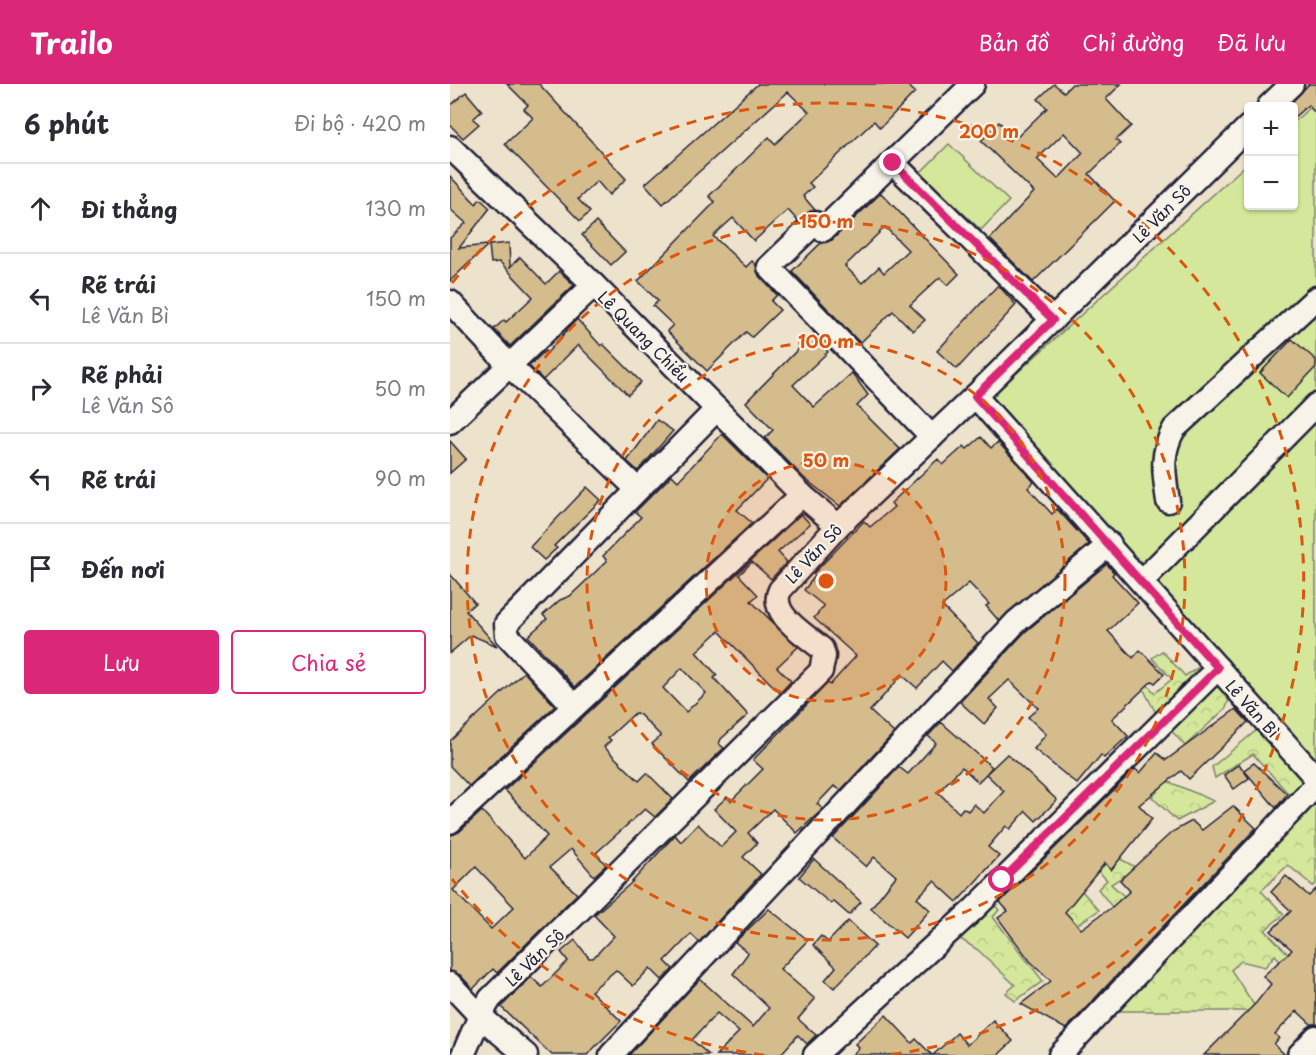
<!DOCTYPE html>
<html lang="vi">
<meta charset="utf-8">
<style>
body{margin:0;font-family:"Playpen Sans",sans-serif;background:#f2f2f3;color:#2b2b33}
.controls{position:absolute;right:18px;top:18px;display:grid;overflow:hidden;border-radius:6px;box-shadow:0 2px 4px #0004}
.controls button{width:54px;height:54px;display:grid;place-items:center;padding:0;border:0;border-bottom:2px solid #e1e1e2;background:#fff;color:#2b2b33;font:30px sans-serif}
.stop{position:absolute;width:18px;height:18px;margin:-14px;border:4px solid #db2777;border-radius:50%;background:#fff}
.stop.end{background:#db2777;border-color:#fff;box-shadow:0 2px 6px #0008}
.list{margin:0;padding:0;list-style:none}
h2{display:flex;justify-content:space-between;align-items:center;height:78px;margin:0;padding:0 24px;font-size:26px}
h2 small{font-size:20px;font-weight:400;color:#7c7c81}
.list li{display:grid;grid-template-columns:39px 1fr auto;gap:18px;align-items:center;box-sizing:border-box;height:90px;padding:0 24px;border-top:2px solid #e1e1e2}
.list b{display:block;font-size:22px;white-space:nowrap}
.list p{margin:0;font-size:20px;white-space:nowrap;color:#7c7c81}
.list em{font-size:20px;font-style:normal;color:#7c7c81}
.actions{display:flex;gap:12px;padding:18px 24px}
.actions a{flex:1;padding:14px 0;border:2px solid #db2777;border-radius:6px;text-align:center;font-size:21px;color:#db2777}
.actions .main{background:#db2777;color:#fff}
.icon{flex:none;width:33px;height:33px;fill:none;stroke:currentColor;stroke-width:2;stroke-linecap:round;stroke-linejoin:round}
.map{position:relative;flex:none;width:866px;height:971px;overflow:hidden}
header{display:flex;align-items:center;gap:36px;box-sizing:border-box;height:84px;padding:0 30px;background:#db2777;color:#fff}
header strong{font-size:28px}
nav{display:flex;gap:33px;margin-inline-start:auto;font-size:21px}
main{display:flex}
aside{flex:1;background:#fff}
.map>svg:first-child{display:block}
</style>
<header>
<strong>Trailo</strong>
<nav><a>Bản đồ</a><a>Chỉ đường</a><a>Đã lưu</a></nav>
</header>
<main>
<aside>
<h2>6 phút<small>Đi bộ · 420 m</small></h2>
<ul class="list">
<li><svg class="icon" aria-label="ahead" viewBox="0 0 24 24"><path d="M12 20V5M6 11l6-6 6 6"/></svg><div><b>Đi thẳng</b></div><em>130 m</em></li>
<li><svg class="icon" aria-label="left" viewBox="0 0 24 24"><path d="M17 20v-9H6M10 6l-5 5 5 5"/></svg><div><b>Rẽ trái</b><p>Lê Văn Bì</p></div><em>150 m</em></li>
<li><svg class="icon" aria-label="right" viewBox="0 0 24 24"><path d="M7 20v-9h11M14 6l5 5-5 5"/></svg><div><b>Rẽ phải</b><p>Lê Văn Sô</p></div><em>50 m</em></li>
<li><svg class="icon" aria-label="left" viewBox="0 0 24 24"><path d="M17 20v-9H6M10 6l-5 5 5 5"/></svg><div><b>Rẽ trái</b></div><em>90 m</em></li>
<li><svg class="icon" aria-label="arrive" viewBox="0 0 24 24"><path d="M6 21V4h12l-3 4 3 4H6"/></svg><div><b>Đến nơi</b></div></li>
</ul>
<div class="actions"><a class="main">Lưu</a><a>Chia sẻ</a></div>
</aside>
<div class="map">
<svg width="866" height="971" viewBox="0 0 866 971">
<defs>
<pattern id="forest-crowns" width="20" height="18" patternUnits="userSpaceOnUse" patternTransform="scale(1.5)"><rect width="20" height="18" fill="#d4e79b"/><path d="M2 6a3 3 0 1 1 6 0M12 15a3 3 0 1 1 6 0" fill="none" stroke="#b6c686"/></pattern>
</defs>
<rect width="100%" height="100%" fill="#ede2cc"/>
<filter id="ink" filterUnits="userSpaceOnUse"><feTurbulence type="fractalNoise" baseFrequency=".0167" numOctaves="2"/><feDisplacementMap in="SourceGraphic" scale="12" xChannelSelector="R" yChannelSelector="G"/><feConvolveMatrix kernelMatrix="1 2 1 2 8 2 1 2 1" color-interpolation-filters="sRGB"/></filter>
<g filter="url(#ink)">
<g fill="url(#forest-crowns)" stroke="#7b846b" stroke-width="1.5">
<path d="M712 567 735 592 749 583 756 589 710 637 684 587 705 609 722 595 702 574Z"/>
<path d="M765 597 779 615 776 624 735 662 719 644Z"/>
<path d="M808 645 859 702 845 717 803 670 765 694 762 683Z"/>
<path d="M717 697 764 717 727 737 702 713Z"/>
<path d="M866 716V800L863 802 838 781 811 807 834 830 815 846 846 878 838 885 825 871 815 883 791 877 781 886 808 927H660Z"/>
<path d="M665 772 687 784 661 800 674 812 662 823 648 805 657 796 648 787Z"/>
<path d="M632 807 649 826 622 844 607 829Z"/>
<path d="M540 816 549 826 543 833 593 897 565 917 556 909 565 901 528 866 504 851Z"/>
</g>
<g fill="#d4e79b" stroke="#7b846b" stroke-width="1.5">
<path d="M866 22V683L534 319 798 79V122H844V38L858 25Z"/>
<path d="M499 60 559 117 531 146 470 89Z"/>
</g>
<g fill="#d5bc8c" stroke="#22223b" stroke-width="1.5" fill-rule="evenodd">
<path d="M57 0H89L176 95 159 111 147 97 128 115 140 128 130 137 55 60 83 34 74 25 78 21Z"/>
<path d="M308 0H456L465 8 430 44 424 37 359 99 363 103 353 112 365 126 347 136 338 126 304 157 283 134 263 152 296 183 302 177 306 181 309 192 327 211 321 217 330 226 302 253 296 248 257 287 217 247 223 241 203 222 208 217 188 197 265 118 259 112 319 53 325 60 359 28 338 8 213 120 195 100Z"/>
<path d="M604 0 614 8 622 0H671L656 15 681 42 666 56 670 60 639 90 665 117 583 198 540 155 584 108 531 57 549 38 566 54 597 24 588 15ZM614 49 633 69 608 95 587 75Z"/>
<path d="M859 0H866V30L858 21 843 34V17Z"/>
<path d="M16 8 32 27 23 35 29 40 13 54 0 41V22Z"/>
<path d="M0 92 26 120 30 115 40 124 9 164 38 161 0 197V154L16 139 0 125Z"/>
<path d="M431 109 509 190 498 201 490 193 460 221 475 236 463 247 443 227 410 259 342 187 371 159 382 156ZM435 143 458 166 434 189 429 183 412 199 395 182Z"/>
<path d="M146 138 175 168 161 181 132 151Z"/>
<path d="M59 159 60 183 70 173 96 200 109 187 124 201 60 262 44 245 54 236 56 238 83 213 50 178 41 179 39 161Z"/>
<path d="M548 201 566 221 507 285 487 267Z"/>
<path d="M127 235 151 262 153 260 191 298 178 311 128 261 93 296 79 282 95 267 97 269Z"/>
<path d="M364 249 378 268 343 301 364 323 402 289 418 311 407 322 450 365 390 422 354 394 315 354 323 346 296 318Z"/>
<path d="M842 255 866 276V283L837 314 810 289Z"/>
<path d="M207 336 223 347 188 387 177 377Z"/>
<path d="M272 350 317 395 287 426 302 439 125 603 78 552 97 535 93 531 110 516 120 512 157 477 153 472 191 433 185 428 222 391 228 397Z"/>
<path d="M531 353 541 364 548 358 584 398 578 404 602 430 607 425 639 460 549 537 536 522 539 520 519 499 492 522 528 559 502 587 492 577 467 604 452 591 420 627 444 649 391 706 384 702 367 720 373 725 347 749 323 725 298 749 307 759 293 773 311 790 249 858 241 850 215 877 223 885 212 896 200 884 183 902 166 886 141 907 171 937 137 971H102L51 923 81 893 92 903 118 877 111 868 125 856 139 874H143L164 852 144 831 180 800 225 751 231 758 248 740 271 763 286 748 264 725 277 713 281 717 313 685 303 676 378 599 380 601 406 572 364 534 374 522 354 506 365 492 363 490 414 437 420 443 444 423 441 419 488 375 493 381 514 362 517 365Z"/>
<path d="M0 357 16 375 0 389Z"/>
<path d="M137 403 151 416 104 462 107 464 94 476 80 463Z"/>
<path d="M351 430 360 440 328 468 337 478 321 495 302 478 289 491 308 511 301 517 348 563 327 583 341 597 330 609 269 547 246 568 267 591 264 594 298 631 271 655 269 660 274 664 239 698 202 660 211 652 189 630 185 629 158 654 161 656 154 663 189 697 197 689 223 715 205 733 195 725 146 769 156 781 144 792 121 765 100 783 127 810 47 889 43 885 23 905 10 891 0 887V751L9 748 32 727 75 774 97 752 55 706ZM232 584 256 609 236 628 213 604ZM26 783 64 823 41 845 3 806Z"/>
<path d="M657 480 664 489 662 491 688 519 658 547 683 574 690 566 714 590 705 599 702 597 662 635 678 652 654 674 651 671 627 700 584 665 596 650 578 633 588 624 559 596 539 615 548 624 534 640 510 618 575 548Z"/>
<path d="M0 490 25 519 16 527 47 562 21 551 0 569Z"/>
<path d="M74 588 105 622 19 702 0 682V657Z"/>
<path d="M786 625 798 638 739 695 731 687 689 721 702 735 661 786 655 779 615 828 631 845 662 823 680 807 670 796 722 748 742 737 752 746 783 722 806 744 616 945 571 920 601 897 580 877 548 834 558 827 550 818 685 685 690 689 707 669 716 676Z"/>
<path d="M491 638 542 683 536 690 557 670 607 716 586 737 576 727 560 745 556 742 538 763 549 772 507 818 484 797 467 814 480 826 455 854 421 824 446 792 424 773 416 783 383 754 449 683 458 690 486 659 478 652ZM512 683 528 698 536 690 554 707 534 729 524 720 518 727 513 724 509 729 488 708Z"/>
<path d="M804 679 837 710 826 724 794 686Z"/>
<path d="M789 680 799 694 784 705 774 691Z"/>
<path d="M364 775 411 818 399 831 383 817 381 820 349 793Z"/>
<path d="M836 792 859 812 866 805V940H861L847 927 825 950 829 954 824 960 835 971H754L806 919 821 900 813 892 842 866 821 847 841 827 821 808Z"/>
<path d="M319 825 358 856 330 885 365 915 348 935 366 951 357 960 348 951 330 971H266L289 948 267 929 242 956 259 971H179L250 895 303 943 319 924 283 890 298 869 285 858Z"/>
<path d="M398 837 425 862 384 904 375 896 386 883 363 861 371 852 378 858Z"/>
<path d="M436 931 462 959 466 955 482 971H402L409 964 405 960Z"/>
<path d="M543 936 563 957 548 971H483L507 949 517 961Z"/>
</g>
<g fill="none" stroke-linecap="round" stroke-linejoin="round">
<defs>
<g id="minor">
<path d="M819 22 842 0"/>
<path d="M0 63 144 201 352 411 388 442"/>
<path d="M443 79 603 236"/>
<path d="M0 218 59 281 187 405"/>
<path d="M525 312 866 694"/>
<path d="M0 338 144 201"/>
<path d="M482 353 319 183 365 139 373 146 523 0"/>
<path d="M718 417C714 390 710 370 724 345L866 214"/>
<path d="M692 497 866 321"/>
<path d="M124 622 57 551 56 540 267 325"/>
<path d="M0 738 352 411"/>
<path d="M0 900 30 932 76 971"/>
<path d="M13 971 30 932 40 915 371 587 374 572 372 565C355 550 318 530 330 506L388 442 525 312 798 43"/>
<path d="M161 971 566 538 660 460"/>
<path d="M365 971 524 825 768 584"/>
<path d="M610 971 866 701"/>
<path d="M849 971 866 953"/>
</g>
</defs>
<use href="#minor" stroke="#22223b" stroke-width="27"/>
<use href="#minor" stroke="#f7f3e8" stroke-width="22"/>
</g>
</g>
<g fill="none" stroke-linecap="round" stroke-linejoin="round" filter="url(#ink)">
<path stroke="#db2777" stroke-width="8" d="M443 79 603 236 525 312 768 584 552 796"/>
</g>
<circle cx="376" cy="497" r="120" fill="#de560e" fill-opacity=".12"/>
<g fill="none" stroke="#de560e" stroke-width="3" stroke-dasharray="10 8">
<circle cx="376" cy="497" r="120"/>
<circle cx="376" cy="497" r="239"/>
<circle cx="376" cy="497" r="359"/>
<path d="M314 971A478 478 0 0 1 2 795M2 199A478 478 0 1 1 438 971"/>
</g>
<g text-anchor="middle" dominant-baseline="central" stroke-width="4.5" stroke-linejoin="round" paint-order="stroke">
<g font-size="16" fill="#22223b" stroke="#f7f3e8">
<text transform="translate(711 129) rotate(-45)">Lê Văn Sô</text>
<text transform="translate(194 252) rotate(45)">Lê Quang Chiểu</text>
<text transform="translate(363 469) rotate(-47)">Lê Văn Sô</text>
<text transform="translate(803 624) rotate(48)">Lê Văn Bì</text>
<text transform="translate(84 873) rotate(-44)">Lê Văn Sô</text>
</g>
</g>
<circle cx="376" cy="497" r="9" fill="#de560e" stroke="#f7f3e8" stroke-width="3"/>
<g font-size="18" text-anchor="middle" font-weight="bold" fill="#de560e" stroke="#f7f3e8" stroke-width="4.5" stroke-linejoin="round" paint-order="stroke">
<text x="539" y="54">200 m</text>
<text x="376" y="144">150 m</text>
<text x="376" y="264">100 m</text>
<text x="376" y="383">50 m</text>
</g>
</svg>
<div class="controls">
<button>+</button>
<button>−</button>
</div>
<div class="stop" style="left:552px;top:796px"></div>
<div class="stop end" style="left:443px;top:79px"></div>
</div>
</main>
